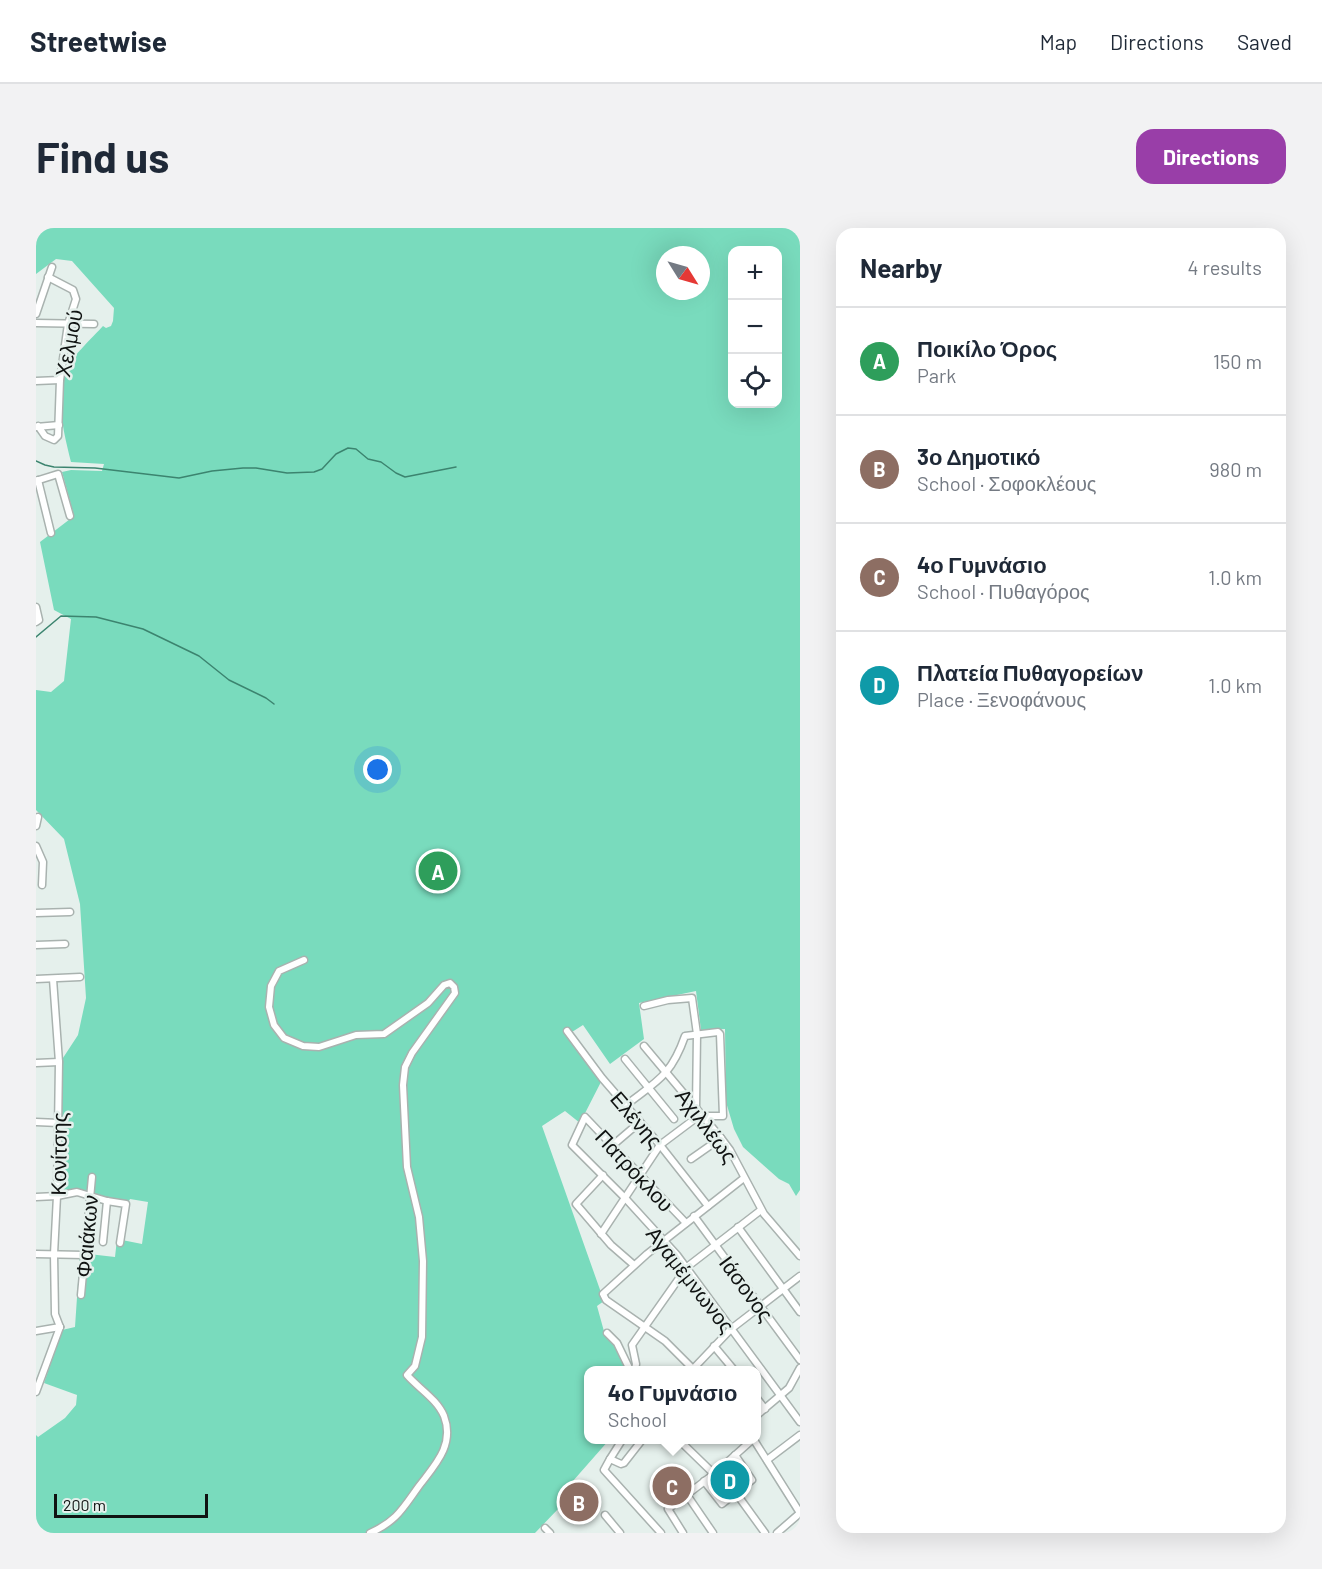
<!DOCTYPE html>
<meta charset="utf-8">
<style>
body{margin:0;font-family:Barlow,sans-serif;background:#f2f2f3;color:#1f2937}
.controls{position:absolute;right:18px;top:18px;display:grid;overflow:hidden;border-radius:12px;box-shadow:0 6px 24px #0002}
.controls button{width:54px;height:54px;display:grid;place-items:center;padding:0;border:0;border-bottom:2px solid #e0e1e3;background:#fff;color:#1f2937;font:30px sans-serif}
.compass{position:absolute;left:620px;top:18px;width:54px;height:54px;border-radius:50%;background:#fff;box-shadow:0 6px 24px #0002;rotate:127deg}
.scale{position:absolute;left:18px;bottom:15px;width:154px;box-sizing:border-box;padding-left:6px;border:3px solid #101312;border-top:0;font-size:16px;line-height:21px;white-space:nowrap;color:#101312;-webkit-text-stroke:4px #e5f0ec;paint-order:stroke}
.you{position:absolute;left:342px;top:542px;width:21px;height:21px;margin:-15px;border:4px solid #fff;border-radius:50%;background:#1a73e8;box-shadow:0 0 0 9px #1a73e833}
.badge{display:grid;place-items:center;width:39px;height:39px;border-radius:50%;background:#993ea8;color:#fff;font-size:20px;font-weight:700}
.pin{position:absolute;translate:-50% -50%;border:3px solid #fff;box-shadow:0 2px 6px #0006}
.popup{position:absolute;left:548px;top:1138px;width:177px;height:78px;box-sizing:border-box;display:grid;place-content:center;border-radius:12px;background:#fff;filter:drop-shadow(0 2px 4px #0005);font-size:20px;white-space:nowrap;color:#747a83}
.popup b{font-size:22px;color:#1f2937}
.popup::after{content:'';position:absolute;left:50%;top:100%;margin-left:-12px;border:12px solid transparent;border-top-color:#fff}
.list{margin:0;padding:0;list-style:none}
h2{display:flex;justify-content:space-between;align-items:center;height:78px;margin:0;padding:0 24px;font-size:26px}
h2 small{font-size:20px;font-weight:400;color:#747a83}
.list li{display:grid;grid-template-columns:39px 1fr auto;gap:18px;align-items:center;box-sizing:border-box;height:108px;padding:0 24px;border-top:2px solid #e0e1e3}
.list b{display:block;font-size:22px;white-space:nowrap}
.list p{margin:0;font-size:20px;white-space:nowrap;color:#747a83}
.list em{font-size:20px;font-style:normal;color:#747a83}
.icon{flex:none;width:33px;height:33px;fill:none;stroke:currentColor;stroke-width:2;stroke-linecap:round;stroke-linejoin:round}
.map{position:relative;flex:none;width:764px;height:1305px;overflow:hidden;border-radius:18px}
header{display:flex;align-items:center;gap:36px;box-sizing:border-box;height:84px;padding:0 30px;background:#fff;border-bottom:2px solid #e0e1e3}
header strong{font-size:28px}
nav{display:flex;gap:33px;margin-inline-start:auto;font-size:21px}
.intro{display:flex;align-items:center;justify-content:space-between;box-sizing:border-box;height:144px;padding:0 36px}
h1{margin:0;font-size:42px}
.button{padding:15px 27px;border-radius:18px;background:#993ea8;color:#fff;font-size:21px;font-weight:700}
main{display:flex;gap:36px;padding:0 36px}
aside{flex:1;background:#fff;border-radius:18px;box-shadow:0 6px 24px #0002}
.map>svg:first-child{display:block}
</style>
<header>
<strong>Streetwise</strong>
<nav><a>Map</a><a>Directions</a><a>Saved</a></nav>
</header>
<div class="intro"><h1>Find us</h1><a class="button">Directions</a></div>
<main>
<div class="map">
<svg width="764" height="1305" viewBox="0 0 764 1305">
<rect width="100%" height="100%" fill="#e5f0ec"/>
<path fill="#79dbbd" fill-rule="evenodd" d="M0 0H764V962L760 968 753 956 743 951 707 919 698 901 690 874 689 801 665 802 660 763 603 775 608 811 574 836 547 797 536 804 567 850 544 895 529 883 506 898 568 1073 561 1078 569 1107 579 1115 592 1142H552V1212H573L522 1270 523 1280 499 1305H0V1207L2 1209 29 1190 40 1177 41 1167 8 1155 26 1102 39 1099 44 1025 79 1029 81 1011 106 1016 112 974 94 971 92 975 41 962 23 966 25 833 42 807 50 770 44 676 28 611 0 582V462L15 464 28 453 35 391 18 382 4 314 38 288 26 244 35 242 66 243 68 236 35 234C29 210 19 170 27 145 31 134 58 108 67 98L70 100 75 98 77 93 78 80 36 33 20 31 0 46ZM696 22H742V176H696ZM629 27H665V63H629Z"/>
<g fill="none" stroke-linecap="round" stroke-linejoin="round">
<g stroke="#3c846f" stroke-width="1.5">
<path d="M0 233 9 237 18 239 59 240 143 250 176 243 207 240H220L251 245 278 244 286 241 300 226 312 220 320 221 332 231 345 234 360 245 369 249 420 239"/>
<path d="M0 409 25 388 60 389 107 401 163 428 193 452 230 470 238 476"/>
</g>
<defs>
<g id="street">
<path d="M0 86 16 39"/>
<path d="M0 95 58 96"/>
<path d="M0 153 24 152"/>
<path d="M2 198 9 208 18 212 22 208 24 152 32 96 40 71 37 62 12 49"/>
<path d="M0 199 23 197"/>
<path d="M2 252 15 305"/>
<path d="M0 253 22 246 34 288"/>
<path d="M0 379 3 392 0 394"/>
<path d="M0 598 2 589"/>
<path d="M0 618 7 634 6 657"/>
<path d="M0 685 34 684"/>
<path d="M0 717 29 716"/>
<path d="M268 732 243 743 235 758 233 779 238 797 248 810 267 818 283 819 320 807 348 806 392 775 408 757 414 755 418 759 419 765 376 825 369 839 367 857 371 939 383 989 387 1033 386 1109 379 1138 371 1147C382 1160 401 1171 408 1188 419 1217 399 1237 383 1258 367 1280 361 1293 334 1305"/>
<path d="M0 751 44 749"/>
<path d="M17 751 23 834 21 968 18 1026 19 1086 24 1099"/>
<path d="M608 778 632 772 656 770 661 806 660 880"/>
<path d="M531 803 566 850 624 917 672 978"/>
<path d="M608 818 685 910 694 922 728 986 764 1028"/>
<path d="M589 831 638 891"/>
<path d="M0 835 23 834"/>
<path d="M0 894 23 895"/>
<path d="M577 917 604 894"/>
<path d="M655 931 685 910"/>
<path d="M567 947 540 976 575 1017 598 1037"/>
<path d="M0 969 21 968 41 964 71 973 90 976 84 1015"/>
<path d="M658 988 764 1132"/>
<path d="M650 995 549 889 536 917 590 971 641 1027 764 1194"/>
<path d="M702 999 764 1084"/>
<path d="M565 1006 624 917 656 893 666 888H687L684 806 682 804 649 808C635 848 621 853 590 877"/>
<path d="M67 1014 71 973"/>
<path d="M0 1026 48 1027"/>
<path d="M45 1067 56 949"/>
<path d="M0 1103 24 1099"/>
<path d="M571 1105 581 1115 594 1142"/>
<path d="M678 1118 698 1142"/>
<path d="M599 1142 600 1136 596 1117 651 1039 725 982"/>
<path d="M656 1142 695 1101 764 1048"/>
<path d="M658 1142 629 1113 570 1072 567 1066 611 1026 708 950"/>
<path d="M0 1164 24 1099"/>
<path d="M720 1169 729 1181"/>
<path d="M720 1188 753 1160 764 1140"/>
<path d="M606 1212 588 1235 585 1236 574 1231 568 1242 625 1305"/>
<path d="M643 1212 678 1246"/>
<path d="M718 1212 764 1285"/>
<path d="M574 1231 586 1212"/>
<path d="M731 1232 764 1207"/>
<path d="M668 1253 686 1276 716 1252 699 1227"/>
<path d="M700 1265 729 1305"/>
<path d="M651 1267 677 1305"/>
<path d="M569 1287 584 1305"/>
<path d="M509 1300 514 1305"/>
<path d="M647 1305 632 1281 678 1246 716 1212"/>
<path d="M741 1305 764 1285"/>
</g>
</defs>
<use href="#street" stroke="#a9b2af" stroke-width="9"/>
<use href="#street" stroke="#fff" stroke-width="6"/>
</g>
<g text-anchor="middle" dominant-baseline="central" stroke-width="5" stroke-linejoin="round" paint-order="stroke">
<g font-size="21" fill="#101312" stroke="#e5f0ec">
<text transform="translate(32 115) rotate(-79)">Χελμού</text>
<text transform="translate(601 891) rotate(49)">Ελένης</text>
<text transform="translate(671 897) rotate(53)">Αχιλλέως</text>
<text transform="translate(22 926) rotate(-89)">Κονίτσης</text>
<text transform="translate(599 942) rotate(47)">Πατρόκλου</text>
<text transform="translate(50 1008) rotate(-85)">Φαιάκων</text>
<text transform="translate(655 1051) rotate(52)">Αγαμέμνωνος</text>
<text transform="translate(711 1060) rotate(54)">Ιάσονος</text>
</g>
</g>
</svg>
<div class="controls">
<button>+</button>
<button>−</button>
<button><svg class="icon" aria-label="locate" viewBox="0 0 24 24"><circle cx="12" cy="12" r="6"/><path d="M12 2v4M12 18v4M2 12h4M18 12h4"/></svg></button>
</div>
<svg class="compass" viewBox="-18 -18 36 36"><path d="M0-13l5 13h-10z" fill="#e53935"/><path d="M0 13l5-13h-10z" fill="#747a83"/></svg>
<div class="scale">200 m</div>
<div class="you"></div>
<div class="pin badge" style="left:402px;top:643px;background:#2e9e5b">A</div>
<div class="pin badge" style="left:543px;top:1274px;background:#8d6e63">B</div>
<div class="pin badge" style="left:636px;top:1258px;background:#8d6e63">C</div>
<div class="popup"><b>4ο Γυμνάσιο</b>School</div>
<div class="pin badge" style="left:694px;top:1252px;background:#0f9aa8">D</div>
</div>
<aside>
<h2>Nearby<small>4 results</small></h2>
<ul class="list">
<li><span class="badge" style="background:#2e9e5b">A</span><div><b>Ποικίλο Όρος</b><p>Park</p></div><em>150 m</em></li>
<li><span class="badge" style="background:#8d6e63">B</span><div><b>3ο Δημοτικό</b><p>School · Σοφοκλέους</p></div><em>980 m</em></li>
<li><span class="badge" style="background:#8d6e63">C</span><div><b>4ο Γυμνάσιο</b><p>School · Πυθαγόρος</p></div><em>1.0 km</em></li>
<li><span class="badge" style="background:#0f9aa8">D</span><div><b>Πλατεία Πυθαγορείων</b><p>Place · Ξενοφάνους</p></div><em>1.0 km</em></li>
</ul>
</aside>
</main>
